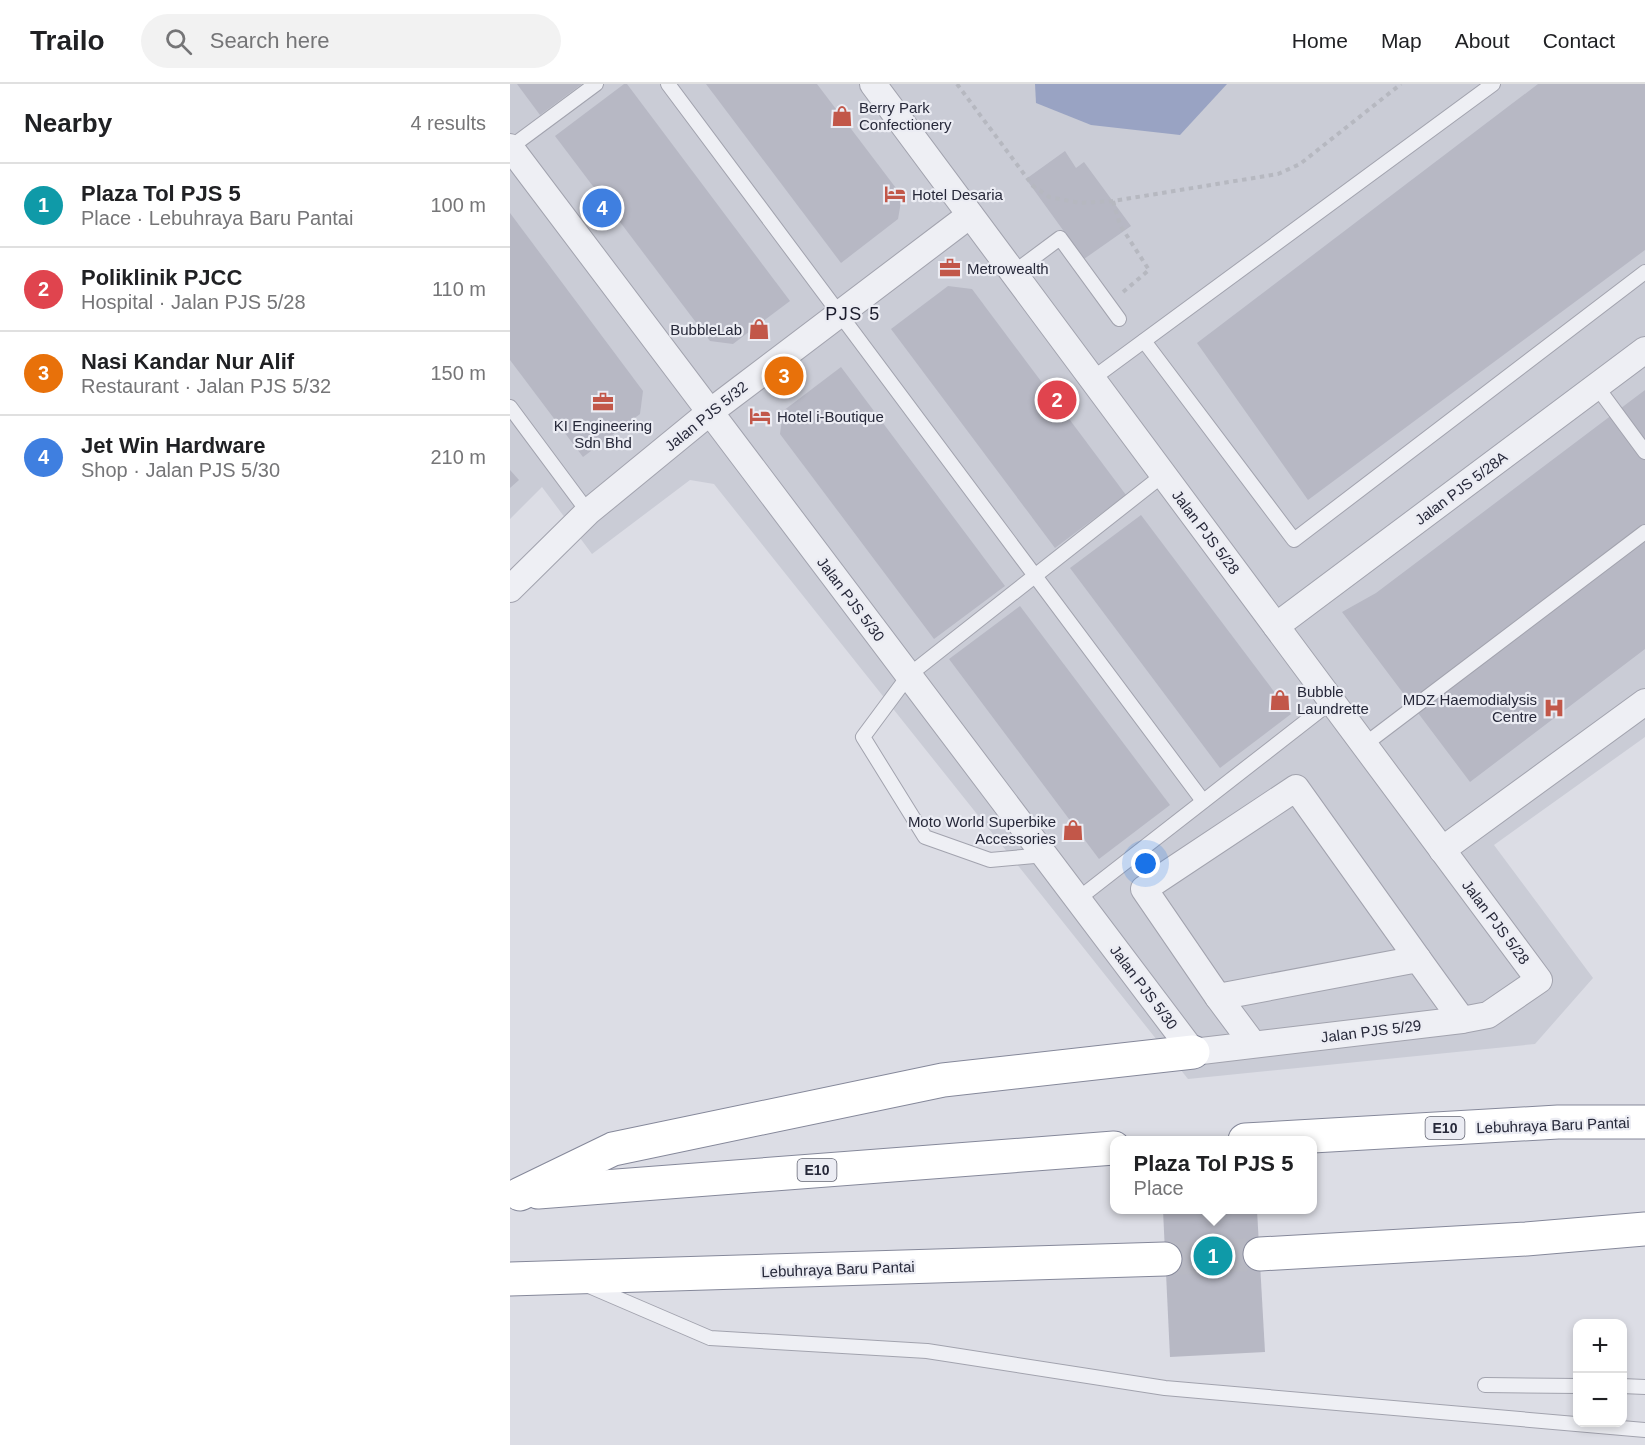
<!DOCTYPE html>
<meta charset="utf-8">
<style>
body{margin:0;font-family:Helvetica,sans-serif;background:#f2f2f2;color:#202124}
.controls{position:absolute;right:18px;bottom:18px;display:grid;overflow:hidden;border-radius:12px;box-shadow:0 3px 9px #0003}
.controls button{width:54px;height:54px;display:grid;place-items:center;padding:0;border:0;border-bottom:2px solid #e0e0e0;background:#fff;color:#202124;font:30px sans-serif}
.you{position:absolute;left:636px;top:780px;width:21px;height:21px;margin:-15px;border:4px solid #fff;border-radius:50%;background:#1a73e8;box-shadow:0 0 0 9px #1a73e833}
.badge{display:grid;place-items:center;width:39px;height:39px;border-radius:50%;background:#c25749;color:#fff;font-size:20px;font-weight:700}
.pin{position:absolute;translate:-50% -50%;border:3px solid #fff;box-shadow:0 2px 6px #0006}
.popup{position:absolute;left:600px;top:1052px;width:207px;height:78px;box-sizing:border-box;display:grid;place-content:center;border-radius:12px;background:#fff;filter:drop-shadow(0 2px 4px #0005);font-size:20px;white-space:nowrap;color:#757577}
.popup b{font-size:22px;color:#202124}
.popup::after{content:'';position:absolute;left:50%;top:100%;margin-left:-12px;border:12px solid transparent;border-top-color:#fff}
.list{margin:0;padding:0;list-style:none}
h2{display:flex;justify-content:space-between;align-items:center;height:78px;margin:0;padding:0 24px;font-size:26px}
h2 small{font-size:20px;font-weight:400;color:#757577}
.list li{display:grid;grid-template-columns:39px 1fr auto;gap:18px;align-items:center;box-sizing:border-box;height:84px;padding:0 24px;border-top:2px solid #e0e0e0}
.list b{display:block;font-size:22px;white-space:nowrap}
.list p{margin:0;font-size:20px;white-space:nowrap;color:#757577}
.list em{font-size:20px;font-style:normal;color:#757577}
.icon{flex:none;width:33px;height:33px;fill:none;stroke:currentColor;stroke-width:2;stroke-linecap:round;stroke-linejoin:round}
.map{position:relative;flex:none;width:1135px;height:1361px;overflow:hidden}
header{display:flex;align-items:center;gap:36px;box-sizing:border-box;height:84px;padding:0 30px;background:#fff;border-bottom:2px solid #e0e0e0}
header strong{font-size:28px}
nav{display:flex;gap:33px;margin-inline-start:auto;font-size:21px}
.search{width:420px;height:54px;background:#f2f2f2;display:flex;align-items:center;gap:15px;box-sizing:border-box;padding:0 21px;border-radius:33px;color:#757577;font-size:22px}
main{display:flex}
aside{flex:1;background:#fff}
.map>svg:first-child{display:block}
</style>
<header>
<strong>Trailo</strong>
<div class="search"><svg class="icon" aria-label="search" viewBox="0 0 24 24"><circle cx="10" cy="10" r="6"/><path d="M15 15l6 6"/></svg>Search here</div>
<nav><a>Home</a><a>Map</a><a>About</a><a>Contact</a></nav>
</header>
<main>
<aside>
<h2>Nearby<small>4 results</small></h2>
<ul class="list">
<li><span class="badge" style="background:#0f9aa8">1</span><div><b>Plaza Tol PJS 5</b><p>Place · Lebuhraya Baru Pantai</p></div><em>100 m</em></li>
<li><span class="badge" style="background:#e0444e">2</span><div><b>Poliklinik PJCC</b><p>Hospital · Jalan PJS 5/28</p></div><em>110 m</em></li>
<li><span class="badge" style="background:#e8710a">3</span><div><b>Nasi Kandar Nur Alif</b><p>Restaurant · Jalan PJS 5/32</p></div><em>150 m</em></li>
<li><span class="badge" style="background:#3f7fe0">4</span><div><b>Jet Win Hardware</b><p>Shop · Jalan PJS 5/30</p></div><em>210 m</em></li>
</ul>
</aside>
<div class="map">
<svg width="1135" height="1361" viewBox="0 0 1135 1361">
<rect width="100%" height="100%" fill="#dcdde5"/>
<path fill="#caccd6" d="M0 0H1135V653L984 761 1083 894 1025 960 678 995 204 400 180 396 82 470 32 403 0 435Z"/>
<path fill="#99a3c3" d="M525 0H717L670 51 581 41 526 19Z"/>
<g fill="#b7b8c4">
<path d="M7 0H72L30 31Z"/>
<path d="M114 0H117L280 217 223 260 200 257 45 52Z"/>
<path d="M196 0H307L392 112 388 135 331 179Z"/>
<path d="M1028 0H1135V166L798 416 687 259Z"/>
<path d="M555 67 566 84 574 78 621 142 574 175 516 95Z"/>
<path d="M0 129 133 307 130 330 73 373 0 276Z"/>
<path d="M438 202 462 205 616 411 545 464 381 245Z"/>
<path d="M331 283 495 502 424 555 270 350 273 327Z"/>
<path d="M1135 306V565L960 698 832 528 866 509Z"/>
<path d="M0 386 9 396 0 404Z"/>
<path d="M631 431 781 630 710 684 560 484Z"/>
<path d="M510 522 660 721 589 775 439 575Z"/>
<path d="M653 1126H747L755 1268 660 1273Z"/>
</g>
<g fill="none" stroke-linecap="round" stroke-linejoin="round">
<path stroke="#b8b9c3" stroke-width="33" stroke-dasharray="33 16" stroke-linecap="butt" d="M655 1175 750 1170"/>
<defs>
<g id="service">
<path d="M158 0 693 717"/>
<path d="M1 63 86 0"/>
<path d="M503 189 550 154 609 235"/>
<path d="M634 257 784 456 1135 188"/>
<path d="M582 295 983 0"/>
<path d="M1087 303 1135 368"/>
<path d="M0 323 78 428"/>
<path d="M854 661 1135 448"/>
<path d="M535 771 480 776 415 753 353 653 399 591 653 391"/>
<path d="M568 815 822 617"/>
<path d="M79 1202 200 1254 417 1267 655 1304 1135 1346"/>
<path d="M975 1301 1068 1302"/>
<path d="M1112 1302 1135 1303"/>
</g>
<g id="minor">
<path d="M0 63 683 968 952 936 978 931 1029 896 363 0"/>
<path d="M0 505 78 428 200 328 460 131"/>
<path d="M766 542 1135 266"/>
<path d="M932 766 1135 618"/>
<path d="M708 913 634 805 786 704 908 875"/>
<path d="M743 960 708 913 908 875 952 936"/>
</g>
<g id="motorway">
<path d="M735 1056 1048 1038H1135"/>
<path d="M28 1108 604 1064"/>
<path d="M10 1110 103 1065 433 996 683 968"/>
<path d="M750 1170 1016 1155 1135 1145"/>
<path d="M0 1195 655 1175"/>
</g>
</defs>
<use href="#service" stroke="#a2a3ae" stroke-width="16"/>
<use href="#minor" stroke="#a2a3ae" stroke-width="28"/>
<use href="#motorway" stroke="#85889a" stroke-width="35"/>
<g stroke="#b6b8c0" stroke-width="4" stroke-dasharray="4.5 4.5" stroke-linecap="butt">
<path d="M447 0 523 102 539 113 570 119 603 117 768 90 790 80 891 0"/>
<path d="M603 117 610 141 639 186 613 208"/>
</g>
<use href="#service" stroke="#eeeff4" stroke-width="14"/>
<use href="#minor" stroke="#eeeff4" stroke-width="26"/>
<use href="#motorway" stroke="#fff" stroke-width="33"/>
</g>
<defs>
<symbol id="shop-bare" viewBox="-9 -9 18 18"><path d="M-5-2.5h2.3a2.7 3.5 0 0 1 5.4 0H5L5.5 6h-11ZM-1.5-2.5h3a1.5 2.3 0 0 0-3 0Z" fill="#c25749" stroke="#ebecf3" stroke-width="2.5" paint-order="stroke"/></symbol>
<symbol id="hotel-bare" viewBox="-9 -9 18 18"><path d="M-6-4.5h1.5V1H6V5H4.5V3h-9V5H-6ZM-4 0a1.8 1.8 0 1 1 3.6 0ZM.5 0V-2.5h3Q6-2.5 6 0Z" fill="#c25749" stroke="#ebecf3" stroke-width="2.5" paint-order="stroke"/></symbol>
<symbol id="office-bare" viewBox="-9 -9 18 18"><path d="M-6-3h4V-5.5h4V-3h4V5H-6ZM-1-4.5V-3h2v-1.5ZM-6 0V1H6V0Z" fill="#c25749" stroke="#ebecf3" stroke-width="2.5" paint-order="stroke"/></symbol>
<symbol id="hospital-bare" viewBox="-9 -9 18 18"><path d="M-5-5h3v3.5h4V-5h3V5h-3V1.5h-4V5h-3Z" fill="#c25749" stroke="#ebecf3" stroke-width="2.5" paint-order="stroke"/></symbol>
</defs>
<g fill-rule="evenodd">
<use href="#shop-bare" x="317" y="17" width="30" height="30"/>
<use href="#hotel-bare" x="370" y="95" width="30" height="30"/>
<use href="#office-bare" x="425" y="169" width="30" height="30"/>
<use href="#shop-bare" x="234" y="230" width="30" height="30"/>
<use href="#office-bare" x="78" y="303" width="30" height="30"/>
<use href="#hotel-bare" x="235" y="317" width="30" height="30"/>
<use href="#shop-bare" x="755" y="601" width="30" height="30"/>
<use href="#hospital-bare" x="1029" y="609" width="30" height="30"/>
<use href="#shop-bare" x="548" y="731" width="30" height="30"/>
</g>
<g text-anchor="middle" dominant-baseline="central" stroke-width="4.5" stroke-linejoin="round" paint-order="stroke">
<g fill="#ebecf3" stroke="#626472" stroke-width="1.5">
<rect x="915.5" y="1033" width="39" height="22" rx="4.5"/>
<rect x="287.5" y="1075" width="39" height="22" rx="4.5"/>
</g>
<g font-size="14" font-weight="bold" fill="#27293a">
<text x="935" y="1044">E10</text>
<text x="307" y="1086">E10</text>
</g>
<g font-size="15" fill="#27293a" stroke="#ebecf3" text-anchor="start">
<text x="349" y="23">Berry Park<tspan x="349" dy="17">Confectionery</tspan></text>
<text x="402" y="110">Hotel Desaria</text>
<text x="457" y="184">Metrowealth</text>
<text x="232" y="245" text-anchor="end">BubbleLab</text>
<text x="267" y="332">Hotel i-Boutique</text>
<text x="93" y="341" text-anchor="middle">KI Engineering<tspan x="93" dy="17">Sdn Bhd</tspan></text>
<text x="787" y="607">Bubble<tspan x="787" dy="17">Laundrette</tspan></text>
<text x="1027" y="615" text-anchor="end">MDZ Haemodialysis<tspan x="1027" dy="17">Centre</tspan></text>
<text x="546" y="737" text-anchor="end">Moto World Superbike<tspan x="546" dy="17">Accessories</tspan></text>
</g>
<g font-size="15" fill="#27293a" stroke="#ebecf3">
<text transform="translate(196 332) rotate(-39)">Jalan PJS 5/32</text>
<text transform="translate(951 404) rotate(-37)">Jalan PJS 5/28A</text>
<text transform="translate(696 448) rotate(53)">Jalan PJS 5/28</text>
<text transform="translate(341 515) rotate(53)">Jalan PJS 5/30</text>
<text transform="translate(986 838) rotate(53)">Jalan PJS 5/28</text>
<text transform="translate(634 903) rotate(53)">Jalan PJS 5/30</text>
<text transform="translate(861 947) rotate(-7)">Jalan PJS 5/29</text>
<text transform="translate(1043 1041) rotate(-2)">Lebuhraya Baru Pantai</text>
<text transform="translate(328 1185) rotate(-2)">Lebuhraya Baru Pantai</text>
</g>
<g font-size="18" letter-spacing="1.5" fill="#1a1b2b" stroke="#ebecf3">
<text x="343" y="230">PJS 5</text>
</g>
</g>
</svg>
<div class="controls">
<button>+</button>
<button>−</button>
</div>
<div class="you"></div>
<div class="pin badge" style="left:703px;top:1172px;background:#0f9aa8">1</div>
<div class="popup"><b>Plaza Tol PJS 5</b>Place</div>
<div class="pin badge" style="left:547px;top:316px;background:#e0444e">2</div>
<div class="pin badge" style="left:274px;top:292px;background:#e8710a">3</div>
<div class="pin badge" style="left:92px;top:124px;background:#3f7fe0">4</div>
</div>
</main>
